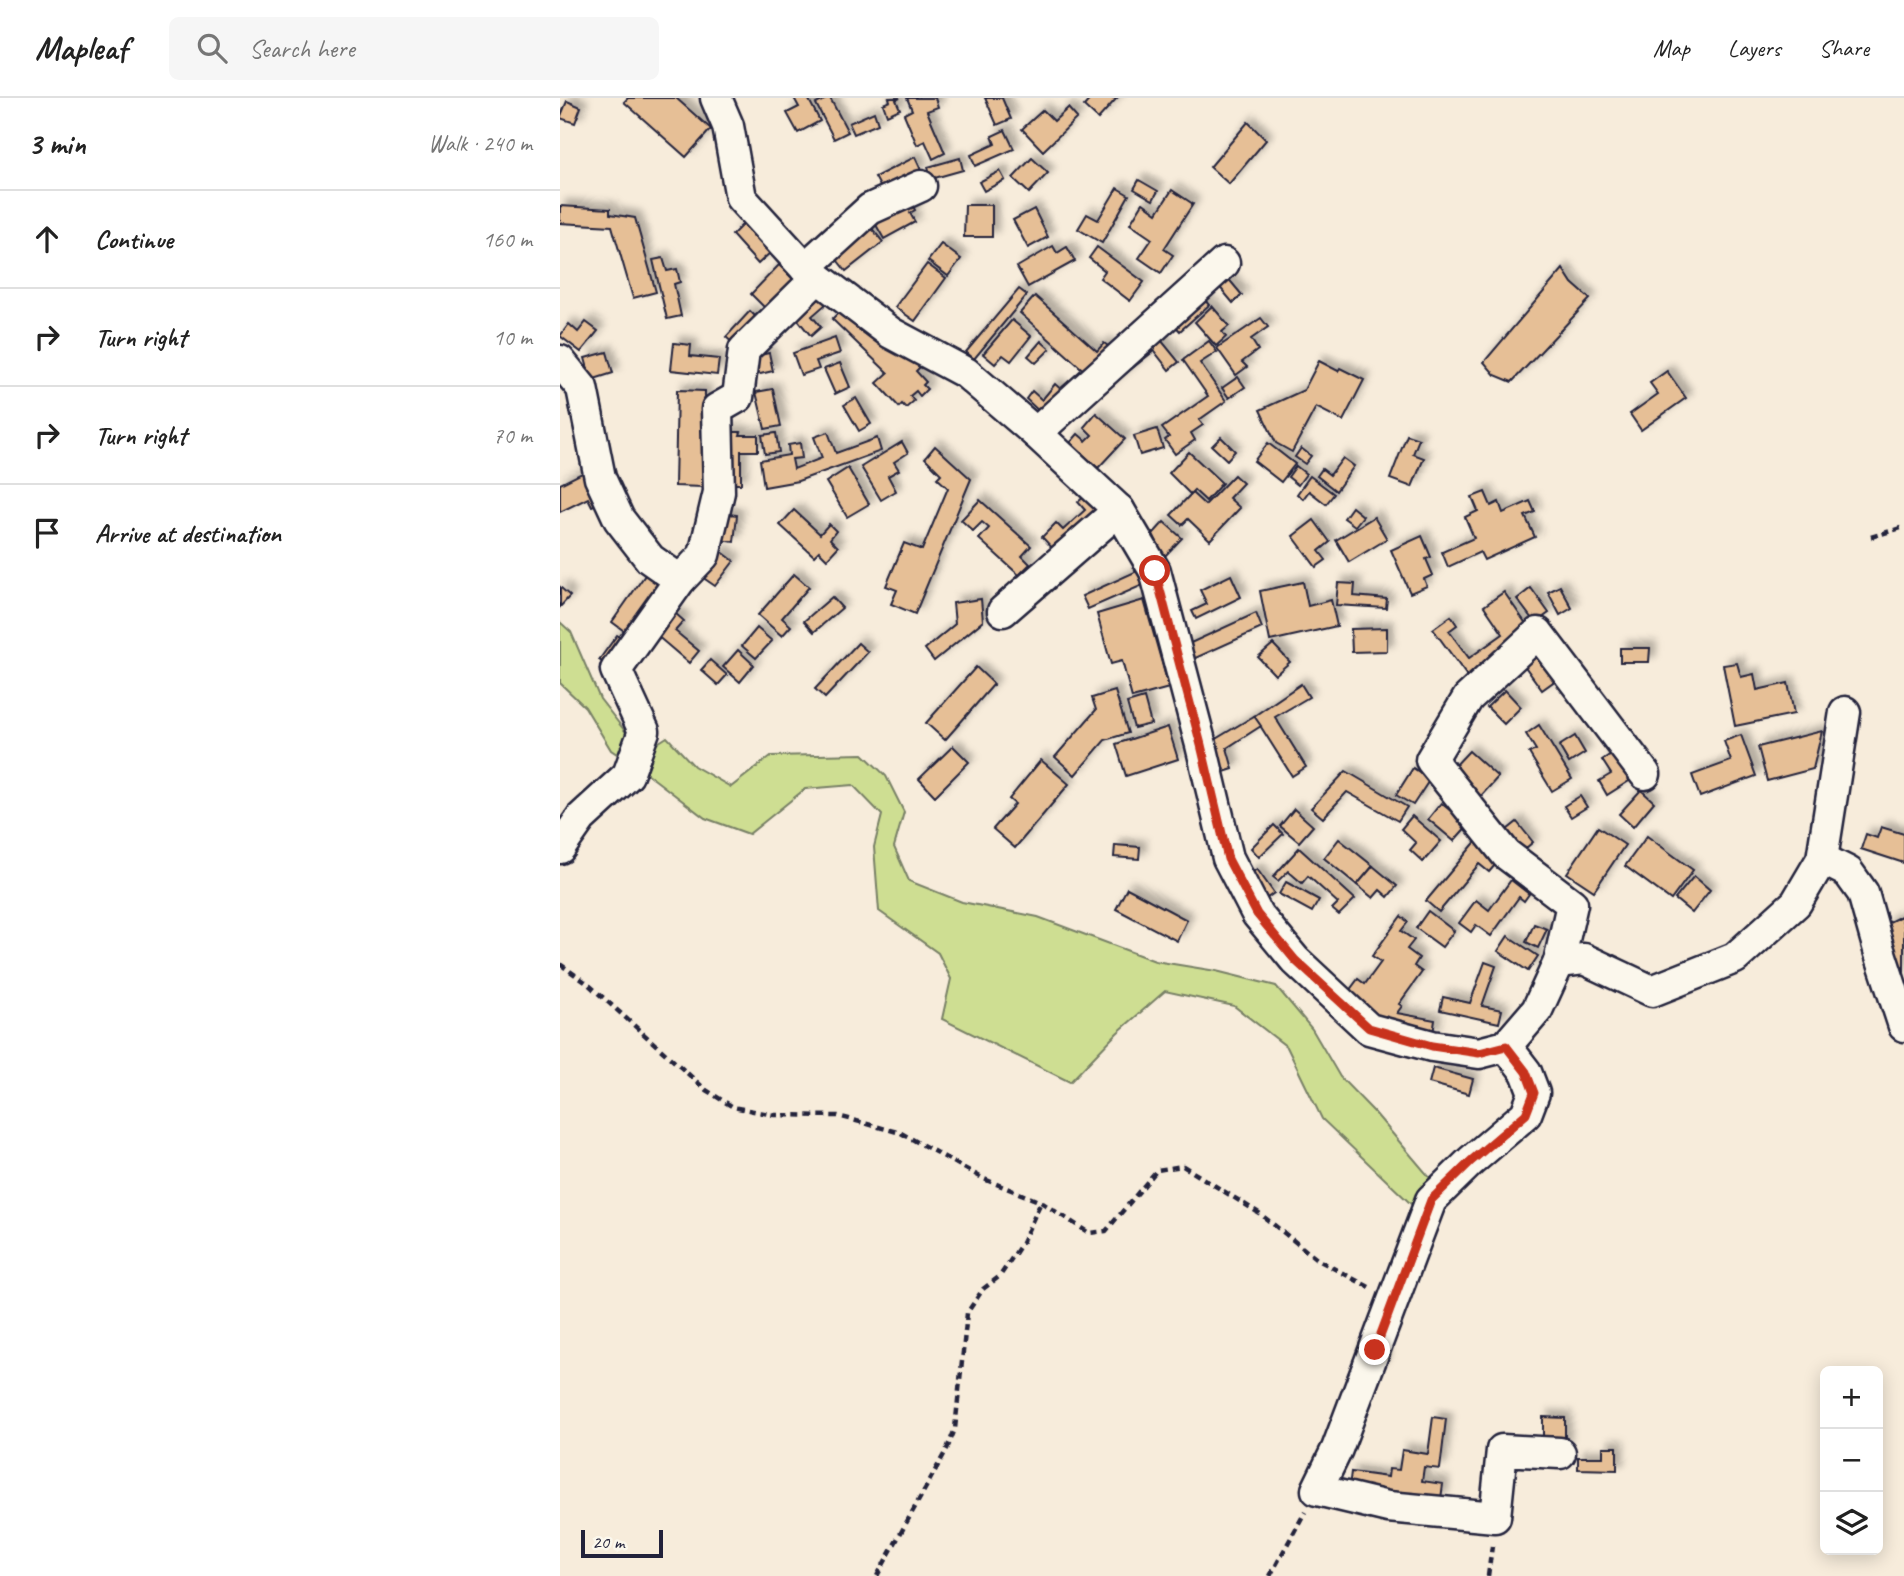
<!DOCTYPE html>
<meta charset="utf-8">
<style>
body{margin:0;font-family:Caveat,sans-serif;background:#f6f6f6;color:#222}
.controls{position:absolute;right:21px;bottom:21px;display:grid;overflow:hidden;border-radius:10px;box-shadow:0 4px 18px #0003}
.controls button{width:63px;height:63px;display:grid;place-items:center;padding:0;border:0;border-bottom:2px solid #e0e0e0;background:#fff;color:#222;font:35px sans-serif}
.scale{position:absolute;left:21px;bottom:18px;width:82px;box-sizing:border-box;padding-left:7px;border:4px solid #22223b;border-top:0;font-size:19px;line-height:24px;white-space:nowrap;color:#22223b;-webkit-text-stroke:5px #fbf7ec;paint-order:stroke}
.stop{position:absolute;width:21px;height:21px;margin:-16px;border:5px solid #c8321e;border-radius:50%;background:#fff}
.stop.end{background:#c8321e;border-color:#fff;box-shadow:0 2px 7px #0008}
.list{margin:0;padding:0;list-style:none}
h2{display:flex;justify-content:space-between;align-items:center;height:91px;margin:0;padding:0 28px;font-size:30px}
h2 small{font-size:23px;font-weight:400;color:#767676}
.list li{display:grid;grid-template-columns:46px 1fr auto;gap:21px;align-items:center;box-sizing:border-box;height:98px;padding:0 28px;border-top:2px solid #e0e0e0}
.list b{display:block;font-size:26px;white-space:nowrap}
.list em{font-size:23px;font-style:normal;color:#767676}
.icon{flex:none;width:38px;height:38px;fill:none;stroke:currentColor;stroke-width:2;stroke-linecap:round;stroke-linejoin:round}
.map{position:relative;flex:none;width:1344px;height:1478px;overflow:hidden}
header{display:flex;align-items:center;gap:42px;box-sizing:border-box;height:98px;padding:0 35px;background:#fff;border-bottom:2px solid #e0e0e0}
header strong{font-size:33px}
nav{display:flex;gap:38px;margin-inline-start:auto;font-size:24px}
.search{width:490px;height:63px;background:#f6f6f6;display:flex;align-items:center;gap:18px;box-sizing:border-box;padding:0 24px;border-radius:10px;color:#767676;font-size:26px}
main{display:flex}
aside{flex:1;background:#fff}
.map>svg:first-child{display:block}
</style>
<header>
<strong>Mapleaf</strong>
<div class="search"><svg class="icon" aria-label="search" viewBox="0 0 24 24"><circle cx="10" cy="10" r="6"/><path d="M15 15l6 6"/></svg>Search here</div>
<nav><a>Map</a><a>Layers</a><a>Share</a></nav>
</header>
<main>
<aside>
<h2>3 min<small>Walk · 240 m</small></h2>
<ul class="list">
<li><svg class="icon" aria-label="ahead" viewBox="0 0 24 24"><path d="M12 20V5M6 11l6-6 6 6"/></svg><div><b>Continue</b></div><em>160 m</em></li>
<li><svg class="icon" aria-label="right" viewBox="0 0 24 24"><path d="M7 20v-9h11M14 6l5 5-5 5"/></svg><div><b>Turn right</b></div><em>10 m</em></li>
<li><svg class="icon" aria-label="right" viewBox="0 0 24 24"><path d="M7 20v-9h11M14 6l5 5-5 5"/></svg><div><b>Turn right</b></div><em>70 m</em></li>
<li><svg class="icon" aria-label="arrive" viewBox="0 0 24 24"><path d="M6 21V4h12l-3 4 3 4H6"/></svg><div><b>Arrive at destination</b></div></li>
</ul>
</aside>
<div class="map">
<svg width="1344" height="1478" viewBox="0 0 1344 1478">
<defs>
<filter id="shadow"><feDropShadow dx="6" dy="-6" stdDeviation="3.5" flood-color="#0004"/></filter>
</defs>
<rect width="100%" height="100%" fill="#f7ecdb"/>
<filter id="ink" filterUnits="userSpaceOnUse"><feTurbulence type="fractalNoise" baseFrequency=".0143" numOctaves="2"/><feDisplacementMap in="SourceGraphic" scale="14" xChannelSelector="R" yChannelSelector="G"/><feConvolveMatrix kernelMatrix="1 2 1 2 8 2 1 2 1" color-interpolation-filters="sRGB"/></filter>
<g filter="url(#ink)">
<path fill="#cede92" stroke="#788066" stroke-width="2" d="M0 524 11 534 40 601 82 655 107 639 134 668 171 689 211 658 303 656 326 678 344 714 334 749 349 783 402 804 478 819 595 863 656 873 716 888 752 931 780 979 815 1015 871 1081 851 1106 762 1021 727 949 674 908 605 893 557 935 510 984 382 921 391 881 378 855 319 813 314 749 322 717 293 687 245 691 189 736 145 720 90 678 51 652 25 609 0 585Z"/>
<g fill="#e6bf96" stroke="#22223b" stroke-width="2" filter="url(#shadow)">
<path d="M68 0H116L151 31 126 59 64 4Z"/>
<path d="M234 0H253L249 2 260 23 238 35 227 15 239 9Z"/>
<path d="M268 0H270L288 34 274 41 256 6Z"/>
<path d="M329 0H340L336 2 340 11 327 17 323 6 330 3Z"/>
<path d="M347 0H375L378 9 367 13 385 55 373 61 365 43 357 47 344 16 352 12Z"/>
<path d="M425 0H442L451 21 437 27Z"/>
<path d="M531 0H557L538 21 524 8Z"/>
<path d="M7 3 21 9 15 25 0 20Z"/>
<path d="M508 10 517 20 483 53 462 31 483 12 494 23Z"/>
<path d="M314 14 318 26 294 36 289 25Z"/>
<path d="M688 24 706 42 669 86 650 69Z"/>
<path d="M445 32 454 51 415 68 411 57 435 46 432 38Z"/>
<path d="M355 59 361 72 322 92 315 79Z"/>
<path d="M400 60 403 72 371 81 368 69Z"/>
<path d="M472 60 488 75 469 95 453 80Z"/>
<path d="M440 73 445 82 424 93 419 84Z"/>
<path d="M579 82 598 93 593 102 574 91Z"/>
<path d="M557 90 569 97 542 145 518 131 527 116 538 122Z"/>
<path d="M612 92 633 106 604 151 613 157 601 175 579 160 592 141 570 126 583 105 597 115Z"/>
<path d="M351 104 355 112 350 115 355 124 324 141 315 125Z"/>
<path d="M405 107H432V139H404Z"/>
<path d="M0 108 50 111V116L75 120 96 194 73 200 52 128 0 125Z"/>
<path d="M474 111 488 139 468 150 453 122Z"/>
<path d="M185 124 212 153 198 166 172 137Z"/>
<path d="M310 128 323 144 286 173 274 158Z"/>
<path d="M381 146 401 161 388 178 368 163Z"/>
<path d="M493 148 497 155 507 149 515 163 468 189 457 169Z"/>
<path d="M537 149 584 184 570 203 540 180 545 173 529 160Z"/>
<path d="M103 160 107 173 117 171 120 184 114 186 121 218 107 221 93 162Z"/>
<path d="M367 166 386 180 355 223 335 209Z"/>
<path d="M219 167 238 186 210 215 191 196Z"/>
<path d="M1003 171 1012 185 1030 201 952 284 935 277 924 264Z"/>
<path d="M667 179 682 197 673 205 658 187Z"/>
<path d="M459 191 467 197 414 261 406 254Z"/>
<path d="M257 196 266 206 252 218 261 229 251 238 233 216Z"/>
<path d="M640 196 649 207 620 233 610 222Z"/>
<path d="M475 198 537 253 544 245 552 251 529 277 460 215Z"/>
<path d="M287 206 344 260 350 255 362 267 356 273 366 284 363 287 367 291 360 298 356 293 350 298 354 303 346 310 342 306 339 309 317 285 328 275 272 221Z"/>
<path d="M652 208 669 228 662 234 666 239 656 248 635 224Z"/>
<path d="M190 213 200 223 176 248 166 239Z"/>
<path d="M701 220 708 229 691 241 698 252 682 264 687 269 676 277 657 250Z"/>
<path d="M452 222 471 238 451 263 443 257 435 266 423 256Z"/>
<path d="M26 224 38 233 21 254 0 238 9 226 18 234Z"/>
<path d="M597 237 619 264 609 272 594 253 541 295Z"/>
<path d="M275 240 280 255 256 263 259 271 241 277 233 255Z"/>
<path d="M481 243 490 251 476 265 468 258Z"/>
<path d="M649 243 657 254 640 265 666 303 639 322 643 327 631 335 635 342 615 356 605 342 609 339 602 330 648 298 623 262Z"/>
<path d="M114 245 131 247 130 258 159 261 157 277 111 272Z"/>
<path d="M47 254 53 275 31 282 25 260Z"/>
<path d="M209 255 213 273 196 277 192 259Z"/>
<path d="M759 263 778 273 780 270 804 282 783 323 756 309 732 354 716 345 700 312 744 292Z"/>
<path d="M280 265 290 289 275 296 264 271Z"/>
<path d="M1107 273 1126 300 1081 332 1070 316 1098 296 1090 285Z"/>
<path d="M678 279 685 289 669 300 662 290Z"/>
<path d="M495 286 504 294 483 317 466 301 472 293 482 302Z"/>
<path d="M213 291 221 328 205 331 196 294Z"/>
<path d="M117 292 145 293 143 389 115 388Z"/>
<path d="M296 300 311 326 299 333 284 307Z"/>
<path d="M536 315 565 341 538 370 510 345 518 336 526 343 532 337 524 329Z"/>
<path d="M597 331 603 350 580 357 574 338Z"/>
<path d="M163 334H181L180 337H198V353H181V386H164Z"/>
<path d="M268 334 276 355 317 340 321 353 238 383 204 389 200 362 229 357 228 347 240 345 242 360 232 361 234 371 262 360 254 339Z"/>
<path d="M216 335 219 354 205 356 202 337Z"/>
<path d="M847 337 859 341 853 356 864 360 852 389 830 381Z"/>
<path d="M661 339 675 353 667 362 652 348Z"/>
<path d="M342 344 348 355 334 364 339 372 328 378 336 393 321 402 301 369Z"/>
<path d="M708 345 735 366 721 384 694 363Z"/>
<path d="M375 348 411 381 355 516 331 506 337 492 326 488 344 445 362 452 388 390 377 380 381 376 365 360Z"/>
<path d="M741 350 751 358 745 366 735 359Z"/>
<path d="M629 354 662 385 646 403 634 392 630 396 609 375Z"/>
<path d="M783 360 794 368 776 393 757 378 762 371 770 377Z"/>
<path d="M736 368 746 376 738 387 728 379Z"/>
<path d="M288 370 309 406 287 419 266 384Z"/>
<path d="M26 373 41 403 32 408 28 400 0 414V386Z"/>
<path d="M674 377 683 385 669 400 680 410 650 442 628 421 622 427 611 417 632 395 645 407Z"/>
<path d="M750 378 774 396 766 406 749 393 743 401 737 396Z"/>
<path d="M925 394 931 408 939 404 943 415 970 403 975 414 965 418 975 439 924 462 920 454 888 469 882 454 914 440 905 419 918 413 912 399Z"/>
<path d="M527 396 540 411 495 453 482 439 496 425 503 432 525 412 518 404Z"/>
<path d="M420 402 471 448 462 458 470 466 459 477 419 441 429 430 422 424 413 433 401 422Z"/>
<path d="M792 409 803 418 795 428 784 420Z"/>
<path d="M234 412 260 436 269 426 276 433 270 441 278 449 267 461 259 453 254 458 220 427Z"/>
<path d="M162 415 177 417 174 444 158 442Z"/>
<path d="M814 419 827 441 789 464 776 442Z"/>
<path d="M754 422 770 444 759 453 766 462 756 469 733 438Z"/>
<path d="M604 424 622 440 604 459 593 436Z"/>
<path d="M862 438 871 459 866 461 873 477 864 481 867 488 850 495 831 452Z"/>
<path d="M161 453 174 463 155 488 142 479Z"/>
<path d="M90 470 109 484 71 538 52 524Z"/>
<path d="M577 473 583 487 528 511 522 498Z"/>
<path d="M234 476 249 489 222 520 231 528 222 538 198 517Z"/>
<path d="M671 477 681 499 636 521 632 513 647 506 640 492Z"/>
<path d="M743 484 748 508 771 502 777 528 710 543 700 493Z"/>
<path d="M778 485 795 486 794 498 827 501 826 510 776 507Z"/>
<path d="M1000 488 1012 510 1000 517 988 494Z"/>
<path d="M0 489 10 498 0 509Z"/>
<path d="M971 490 989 515 975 525 957 501Z"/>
<path d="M944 494 971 533 907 578 873 531 891 518 897 527 889 533 909 560 943 536 924 508Z"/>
<path d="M272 499 282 510 254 534 244 523Z"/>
<path d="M421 501 423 523 374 563 365 551 395 526 393 505Z"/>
<path d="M584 502 609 590 572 600 562 563 551 566 537 516Z"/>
<path d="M115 515 124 523 115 533 139 553 129 565 96 537Z"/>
<path d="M696 515 702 530 631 562 624 548Z"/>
<path d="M197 530 212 543 196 560 182 548Z"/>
<path d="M827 530V553L792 554 791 531Z"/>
<path d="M57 537 69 545 51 570 39 562Z"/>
<path d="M298 545 308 554 265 600 255 591Z"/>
<path d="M713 546 730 564 715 577 698 559Z"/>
<path d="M979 550 1000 579 982 592 961 563Z"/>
<path d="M1060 550H1090L1089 564H1060Z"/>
<path d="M178 552 194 567 180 584 163 569Z"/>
<path d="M150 562 167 577 158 587 141 572Z"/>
<path d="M1177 565 1181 579 1194 576 1197 592 1228 585 1234 616 1175 628 1163 567Z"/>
<path d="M416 569 434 586 385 642 366 625Z"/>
<path d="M741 586 749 599 715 619 746 669 732 678 694 618Z"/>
<path d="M945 592 961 609 944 626 927 609Z"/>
<path d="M555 593 568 635 545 642 515 677 495 659 536 612 532 600Z"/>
<path d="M584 600 591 626 574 630 567 605Z"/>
<path d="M694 618 701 628 667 650 673 671 661 675 654 642Z"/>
<path d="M979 627 1012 681 992 693 969 655 976 652 966 636Z"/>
<path d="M608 629 618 661 566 678 556 646Z"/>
<path d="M1262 633 1253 671 1207 683 1198 649Z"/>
<path d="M1181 637 1196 678 1140 699 1132 677 1171 663 1164 643Z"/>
<path d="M1015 638 1025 655 1009 665 999 648Z"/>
<path d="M393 648 409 664 375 698 359 681Z"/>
<path d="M1060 650 1077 678 1047 697 1039 683 1051 676 1042 662Z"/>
<path d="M909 653 938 679 921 698 892 671Z"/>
<path d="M481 662 509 686 455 750 433 731 455 706 449 701Z"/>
<path d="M853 670 870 681 853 707 836 697Z"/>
<path d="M786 673 847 709 838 723 787 694 763 720 751 710Z"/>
<path d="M1081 692 1094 704 1073 729 1059 716Z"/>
<path d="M1020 698 1027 709 1011 719 1004 708Z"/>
<path d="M881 705 908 727 894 743 868 721Z"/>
<path d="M734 711 753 728 739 744 720 728Z"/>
<path d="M852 718 881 743 863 764 850 752 856 745 841 731Z"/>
<path d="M957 724 973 744 959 756 942 736Z"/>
<path d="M714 727 723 736 699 759 691 750Z"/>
<path d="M1038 729 1065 747 1034 793 1007 775Z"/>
<path d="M1321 729 1344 736V765L1301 751 1306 736 1317 740Z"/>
<path d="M1087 738 1133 772 1111 802 1065 768Z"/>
<path d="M779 741 813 768 797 787 764 760Z"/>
<path d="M918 741 941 760 929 774 919 766 879 814 866 803Z"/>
<path d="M555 747 580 749 579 761 554 759Z"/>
<path d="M739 750 795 801 779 817 772 811 778 805 748 778 742 785 728 773 718 783 713 779Z"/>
<path d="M813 768 837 788 828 799 820 792 813 800 797 787Z"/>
<path d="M697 771 714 795 703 803 686 779Z"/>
<path d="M1134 778 1150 792 1132 815 1115 801Z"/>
<path d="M951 782 969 796 964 803 959 799 931 838 916 827 911 834 899 825 916 802 929 812Z"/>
<path d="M726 784 759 802 752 814 719 796Z"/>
<path d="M567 790 627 822 617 843 556 811Z"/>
<path d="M868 813 894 833 882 849 856 830Z"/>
<path d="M841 818 848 824 841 833 854 842 847 851 859 860 854 868 862 874 839 906 842 908 837 915 875 922 873 936 829 927 786 897 798 881 805 886 821 864 812 858Z"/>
<path d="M1341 818 1344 829V882L1325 826Z"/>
<path d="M974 826 987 831 978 850 966 844Z"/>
<path d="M948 838 978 858 968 873 938 853Z"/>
<path d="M925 864 936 868 922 908 942 912 939 925 880 912 883 899 910 905Z"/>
<path d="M873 970 913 981 909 996 869 985Z"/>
<path d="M873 1319 886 1321 880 1371 864 1369 862 1383 883 1386 881 1401 789 1390 791 1374 828 1379 829 1371 839 1372 842 1352 868 1356Z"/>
<path d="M983 1319 1005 1320V1348L983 1347Z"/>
<path d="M1043 1349H1057V1372L1018 1371V1359H1043Z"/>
</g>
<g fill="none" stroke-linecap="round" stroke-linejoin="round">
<defs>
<g id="minor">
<path d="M156 0 168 28 181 100 245 170 331 235 406 275 476 335 559 412 595 473 641 647 668 760 697 816 735 862 809 931 872 948 919 955 946 948 977 912 999 864 1012 806 946 756 871 662 908 600 978 535 1085 676"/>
<path d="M245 170 310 111 361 88"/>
<path d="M0 263 22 290 40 380 59 421 90 461 120 482"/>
<path d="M476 335 664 165"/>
<path d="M443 513 559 412"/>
<path d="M0 750 21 720 68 677 84 633 56 572 120 482 144 457 159 394 157 311 178 299 184 252 257 180"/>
<path d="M1262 761 1288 774 1303 795 1319 852 1344 928"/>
<path d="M999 864 1024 861 1092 893 1175 860 1236 805 1262 761 1285 614"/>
<path d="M946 948 966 974 974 995 966 1016 911 1063 871 1102 777 1351 757 1392 828 1409 935 1419 942 1352 1000 1355"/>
</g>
</defs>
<use href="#minor" stroke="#22223b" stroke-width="35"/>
<g stroke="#22223b" stroke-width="4.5" stroke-dasharray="7 5" stroke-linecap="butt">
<path d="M1311 439 1344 429"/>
<path d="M0 866 28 886 146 992 173 1009 214 1017 278 1018 341 1035 424 1081 481 1104 529 1135 546 1133 597 1072 623 1068 699 1115 758 1162 809 1189"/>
<path d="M317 1478 387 1351 395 1331 407 1215 423 1191 440 1178 462 1145 481 1104"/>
<path d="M710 1478 745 1414"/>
<path d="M928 1478 932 1448"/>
</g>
<use href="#minor" stroke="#fbf7ec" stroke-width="30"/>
</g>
</g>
<g fill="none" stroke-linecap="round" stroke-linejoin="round" filter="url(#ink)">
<path stroke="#c8321e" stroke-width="9" d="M595 473 641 647 668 761 697 816 735 862 809 930 872 948 919 955 946 948 966 974 974 995 966 1016 911 1063 871 1102 815 1252"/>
</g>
</svg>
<div class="controls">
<button>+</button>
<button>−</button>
<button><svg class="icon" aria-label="layers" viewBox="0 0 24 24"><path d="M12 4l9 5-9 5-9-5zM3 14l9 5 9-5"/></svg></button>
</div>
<div class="scale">20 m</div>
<div class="stop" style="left:595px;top:473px"></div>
<div class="stop end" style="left:815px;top:1252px"></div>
</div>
</main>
